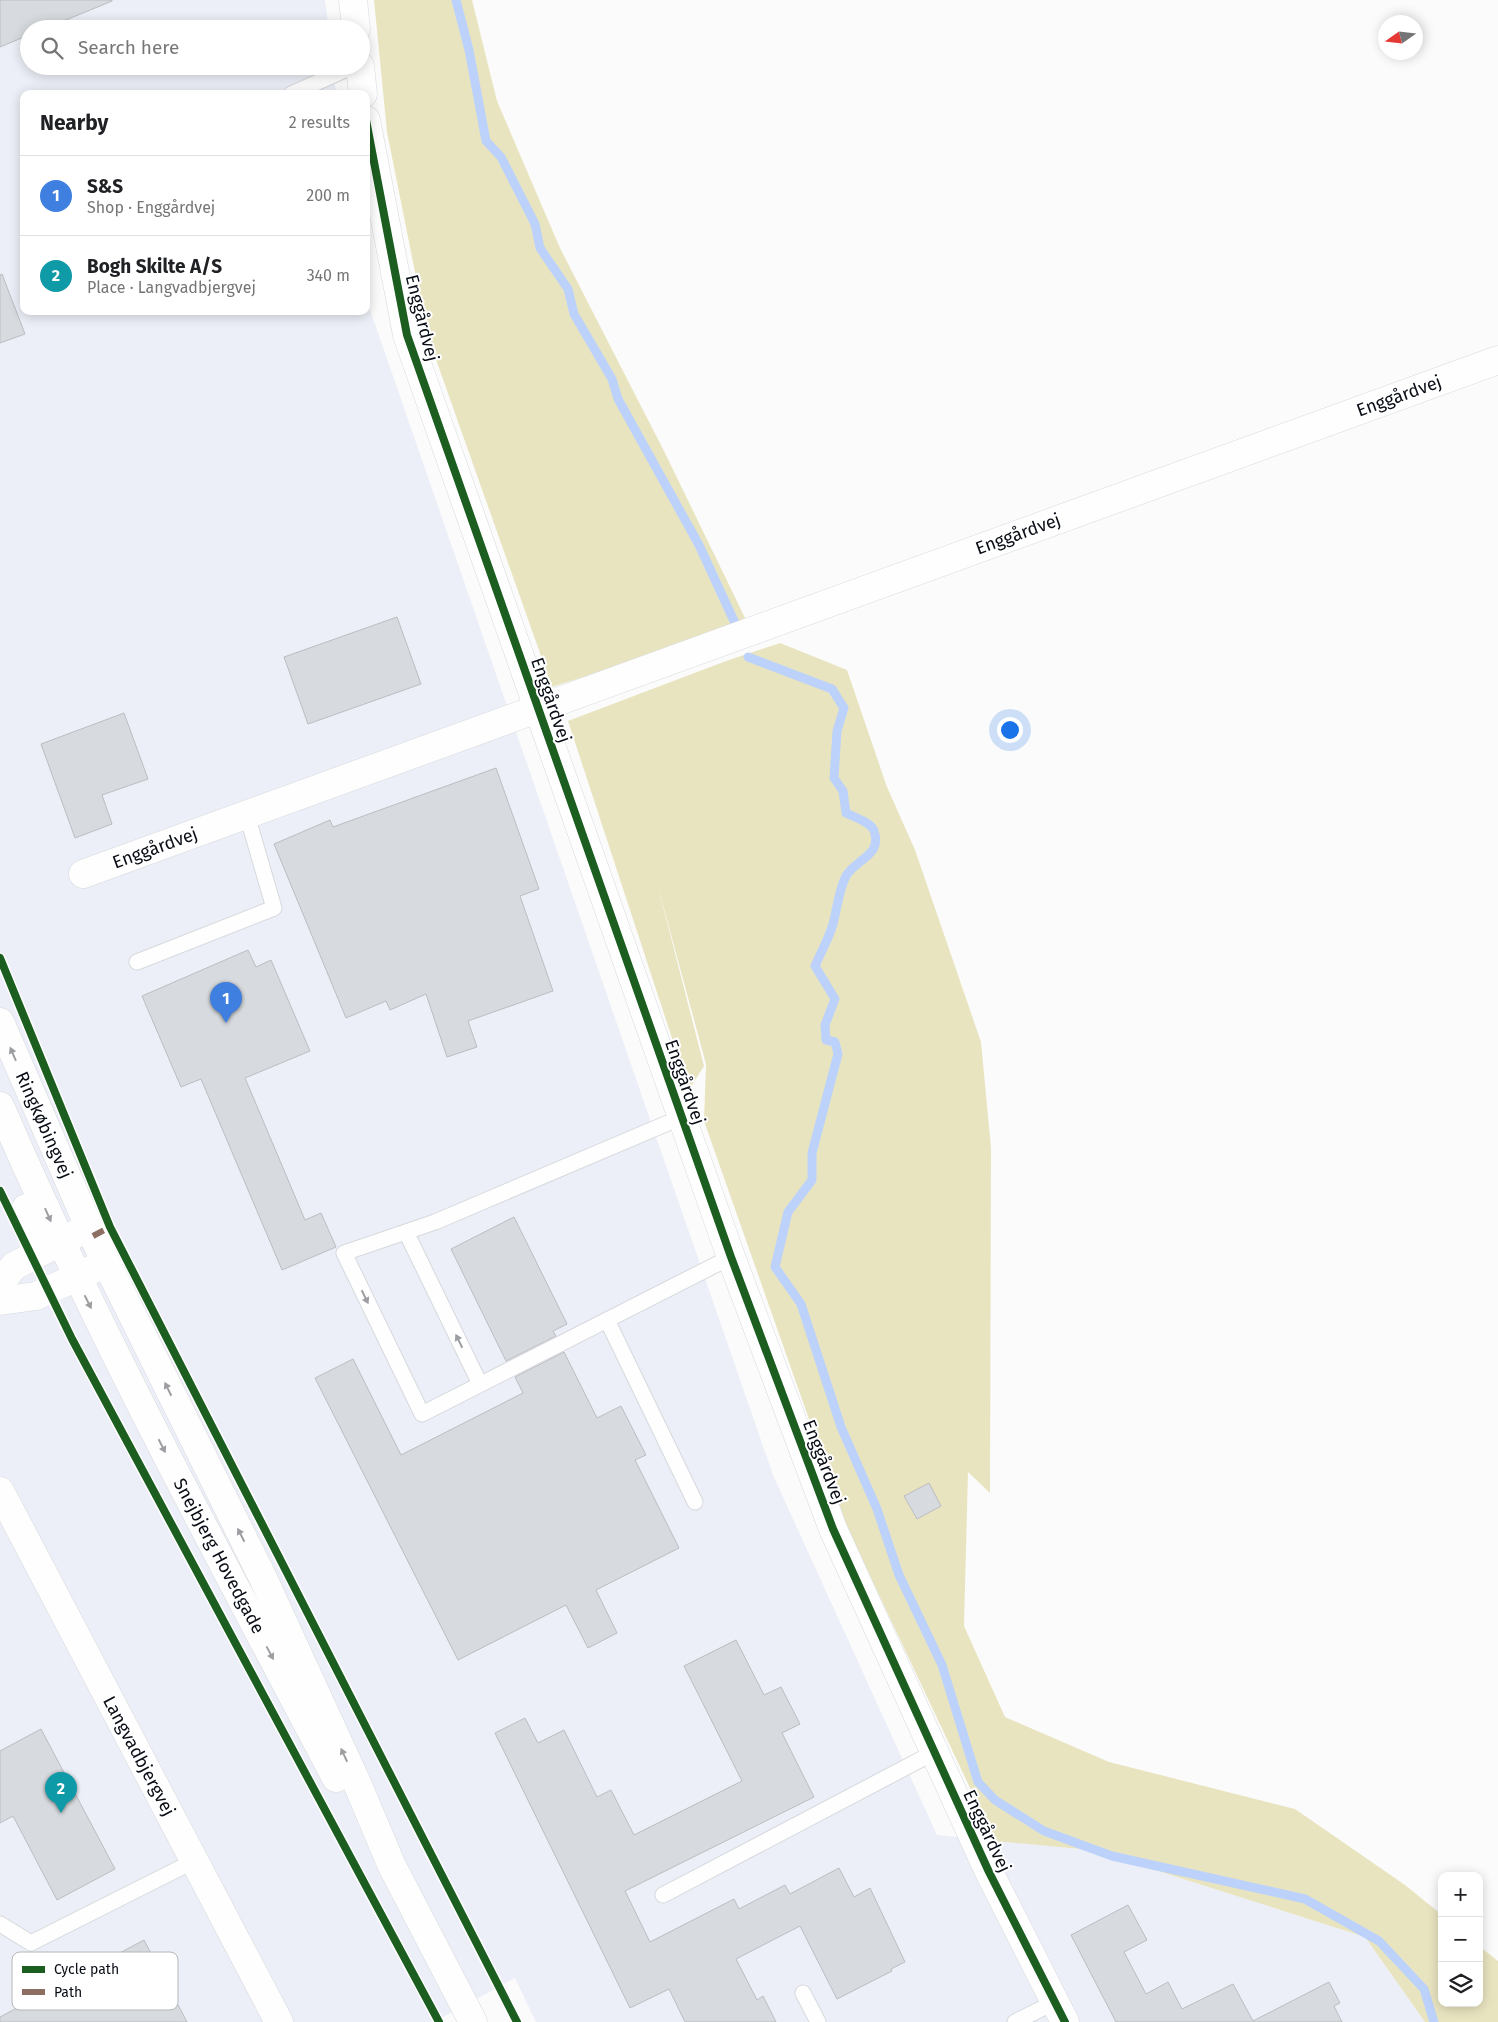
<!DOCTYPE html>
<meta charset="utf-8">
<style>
body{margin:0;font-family:"Fira Sans",sans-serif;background:#f6f6f6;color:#202124}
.controls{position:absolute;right:15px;bottom:15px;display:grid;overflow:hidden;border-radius:10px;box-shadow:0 2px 12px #0003}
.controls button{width:45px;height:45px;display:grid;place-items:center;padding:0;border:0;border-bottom:1px solid #e0e0e0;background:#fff;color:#202124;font:25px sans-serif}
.compass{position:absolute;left:1378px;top:15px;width:45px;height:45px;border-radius:50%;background:#fff;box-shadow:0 2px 12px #0003;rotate:256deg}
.you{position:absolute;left:1009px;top:729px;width:18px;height:18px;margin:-12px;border:4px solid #fff;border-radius:50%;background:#1a73e8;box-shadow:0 0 0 8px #1a73e833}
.badge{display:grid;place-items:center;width:32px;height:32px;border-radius:50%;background:#0f766e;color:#fff;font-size:16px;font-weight:700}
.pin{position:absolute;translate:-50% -41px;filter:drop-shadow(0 1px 2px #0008)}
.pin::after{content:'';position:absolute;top:26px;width:18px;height:15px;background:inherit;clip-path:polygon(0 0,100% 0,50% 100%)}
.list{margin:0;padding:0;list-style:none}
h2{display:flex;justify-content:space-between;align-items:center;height:65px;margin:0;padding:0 20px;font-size:21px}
h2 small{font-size:16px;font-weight:400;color:#757577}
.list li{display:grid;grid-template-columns:32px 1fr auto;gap:15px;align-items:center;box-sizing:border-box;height:80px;padding:0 20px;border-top:1px solid #e0e0e0}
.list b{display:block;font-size:19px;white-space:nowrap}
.list p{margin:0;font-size:16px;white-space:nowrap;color:#757577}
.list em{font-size:16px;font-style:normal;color:#757577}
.icon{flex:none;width:28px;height:28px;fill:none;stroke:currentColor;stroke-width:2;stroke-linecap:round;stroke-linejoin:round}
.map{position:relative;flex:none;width:1498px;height:2022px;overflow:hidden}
.search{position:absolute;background:#fff;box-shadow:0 2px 12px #0003;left:20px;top:20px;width:350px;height:55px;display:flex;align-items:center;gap:12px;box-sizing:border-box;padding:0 18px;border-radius:28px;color:#757577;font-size:19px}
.panel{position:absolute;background:#fff;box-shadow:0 2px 12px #0003;left:20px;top:90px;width:350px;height:225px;border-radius:10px}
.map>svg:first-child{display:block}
</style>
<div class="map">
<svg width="1498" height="2022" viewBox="0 0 1498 2022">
<rect width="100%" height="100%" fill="#fbfbfb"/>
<path fill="#eceff7" d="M0 0H325L329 29H29V66H333L336 94H24V311H366V298L773 1475 937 1835 1092 1850 1365 1937 1425 2022H536L515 1978 434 2022H0Z"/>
<g fill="#e9e4c0">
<path d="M374 0H472L497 101 560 248 665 453 748 624 552 687 428 337 387 132Z"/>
<path d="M780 643 847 670 887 787 915 850 981 1042 991 1148 990 1493 968 1472 964 1626 1005 1717 1109 1762 1295 1809 1405 1885 1442 1915V2003H1479V1946L1498 1961V2022H1425L1365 1937 1092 1850 995 1841 847 1527 704 1121 706 1064 657 883 704 1066 689 1090 568 721 726 661Z"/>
</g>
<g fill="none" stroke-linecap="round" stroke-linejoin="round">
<g stroke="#bdd2fa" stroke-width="9">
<path d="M456 0 469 50 486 141 501 157 535 224 540 248 568 289 574 314 612 379 618 399 699 545 734 621"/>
<path d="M748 657 832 689 844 708 837 731 834 778 843 791 846 813C854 817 871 822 874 831 883 855 856 859 846 876 839 889 837 909 833 924 829 938 821 952 815 966L835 999 825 1025 826 1040 835 1042 838 1054 812 1153V1180L788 1212 775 1267 801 1304 841 1427 877 1509 899 1575 942 1665 978 1782 995 1800 1044 1831 1112 1856 1305 1899 1379 1941 1424 1989 1434 2022"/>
</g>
</g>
<g fill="#d7dade" stroke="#bbbdc1">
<path d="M0 0H112V1L44 29H29V35L0 47Z"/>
<path d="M2 274 25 334 0 343V275Z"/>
<path d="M397 617 421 684 308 724 284 657Z"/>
<path d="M124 713 148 779 102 795 112 824 75 838 41 744Z"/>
<path d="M496 768 539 889 520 896 553 991 468 1021 477 1047 447 1057 426 994 390 1010 386 1001 346 1018 274 844 330 820 333 827Z"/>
<path d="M248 950 256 967 271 960 310 1051 245 1078 305 1220 321 1213 336 1247 282 1270 201 1079 181 1087 142 996Z"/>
<path d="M514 1217 567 1324 553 1331 556 1336 506 1361 451 1249Z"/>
<path d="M564 1352 597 1418 621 1406 646 1455 635 1460 679 1548 596 1590 617 1633 588 1648 566 1605 458 1660 315 1378 353 1359 401 1455 523 1393 515 1377Z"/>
<path d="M929 1483 941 1506 917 1519 904 1496Z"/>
<path d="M736 1640 764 1695 781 1687 800 1724 782 1733 814 1797 625 1891 650 1942 734 1899 739 1909 785 1885 790 1894 839 1868 854 1897 870 1888 905 1962 891 1969 892 1971 837 1999 800 1926 736 1959 757 2000 763 1996 776 2022H685L669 1989 630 2008 495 1733 525 1718 538 1743 564 1730 597 1797 611 1790 634 1835 742 1781 684 1666Z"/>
<path d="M41 1729 115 1869 57 1900 13 1816 0 1823V1751Z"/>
<path d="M1128 1905 1147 1940 1124 1952 1146 1994 1168 1982 1182 2009 1233 1984 1253 2021 1329 1982 1340 2003 1334 2006 1342 2022H1116L1071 1935Z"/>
<path d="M144 1940 187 2022H0V2017Z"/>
</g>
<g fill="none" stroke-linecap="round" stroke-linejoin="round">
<defs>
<g id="service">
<path d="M291 94 354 66"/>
<path d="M137 962 274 908 247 815"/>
<path d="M682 1117 435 1222 344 1253 422 1414 731 1257"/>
<path d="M406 1232 480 1384"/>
<path d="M607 1320 695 1502"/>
<path d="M663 1895 935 1752"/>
<path d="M0 1924 31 1943 194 1861"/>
<path d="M803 1993 818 2022"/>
<path d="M1015 2022 1055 2002"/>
</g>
<g id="minor">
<path d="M353 0 356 29"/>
<path d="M360 66 363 94"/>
<path d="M366 120 407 335 731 1257 833 1529 989 1872 1065 2022"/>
<path d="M83 874 1498 360"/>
<path d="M0 1283 14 1266 89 1227"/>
<path d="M0 1301 36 1296 106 1263"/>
<path d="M0 1491 279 2022"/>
</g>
<g id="tertiary">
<path d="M0 1022 93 1236 263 1578 357 1783 391 1864 473 2022"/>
<path d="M0 1106C99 1336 219 1556 336 1778"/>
<path d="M26 1208 39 1243 34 1256"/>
</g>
</defs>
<use href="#service" stroke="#d6d9dd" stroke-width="17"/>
<use href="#minor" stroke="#d6d9dd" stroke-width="29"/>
<use href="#tertiary" stroke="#d6d9dd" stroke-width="29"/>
<use href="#service" stroke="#fefefe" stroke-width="15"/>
<use href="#minor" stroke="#fefefe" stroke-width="28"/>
<use href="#tertiary" stroke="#fefefe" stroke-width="28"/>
<path stroke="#8d6e63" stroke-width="6" stroke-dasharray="12 6" stroke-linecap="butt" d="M93 1236 110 1227"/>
<defs>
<g id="cycleway">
<path d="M366 120 407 335 731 1257 833 1529 989 1872 1065 2022"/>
<path d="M0 958 110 1227 517 2022"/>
<path d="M0 1191 72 1339 439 2022"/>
</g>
</defs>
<use href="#cycleway" stroke="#fff" stroke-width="11"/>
<use href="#cycleway" stroke="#1b5e20" stroke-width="8"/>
</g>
<defs><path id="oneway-solid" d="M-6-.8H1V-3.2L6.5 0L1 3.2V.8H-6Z" transform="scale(1.25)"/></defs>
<g fill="#9c9ea1">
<use href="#oneway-solid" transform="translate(13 1054) rotate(-113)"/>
<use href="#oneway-solid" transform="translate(48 1215) rotate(66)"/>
<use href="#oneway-solid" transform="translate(365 1297) rotate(64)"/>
<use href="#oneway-solid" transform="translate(88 1302) rotate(63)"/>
<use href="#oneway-solid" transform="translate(459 1341) rotate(-116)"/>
<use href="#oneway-solid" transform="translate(168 1389) rotate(-116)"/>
<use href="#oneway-solid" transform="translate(162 1446) rotate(63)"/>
<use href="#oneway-solid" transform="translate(241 1535) rotate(-117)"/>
<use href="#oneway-solid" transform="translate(270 1653) rotate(62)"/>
<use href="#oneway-solid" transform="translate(344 1755) rotate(-115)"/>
</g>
<g text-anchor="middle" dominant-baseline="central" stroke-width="4" stroke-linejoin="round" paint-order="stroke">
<g font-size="18" fill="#090d15" stroke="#fff">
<text transform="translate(422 318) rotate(76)">Enggårdvej</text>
<text transform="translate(1399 396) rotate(-20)">Enggårdvej</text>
<text transform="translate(1018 534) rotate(-20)">Enggårdvej</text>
<text transform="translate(551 700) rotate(71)">Enggårdvej</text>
<text transform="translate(155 848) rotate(-20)">Enggårdvej</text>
<text transform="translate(685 1082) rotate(71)">Enggårdvej</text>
<text transform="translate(44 1125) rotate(66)">Ringkøbingvej</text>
<text transform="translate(824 1462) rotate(69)">Enggårdvej</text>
<text transform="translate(219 1556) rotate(62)">Snejbjerg Hovedgade</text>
<text transform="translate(139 1756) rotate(62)">Langvadbjergvej</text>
<text transform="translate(987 1831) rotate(65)">Enggårdvej</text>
</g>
</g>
<rect x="12" y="1952" width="166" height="58" rx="8" fill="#fff" stroke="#b5b6b9" stroke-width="1"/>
<rect x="22" y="1966" width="23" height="7" fill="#1b5e20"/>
<rect x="22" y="1989" width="23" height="6" fill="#8d6e63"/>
<g font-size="14" fill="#090d15">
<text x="54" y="1974">Cycle path</text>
<text x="54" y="1997">Path</text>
</g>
</svg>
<div class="controls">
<button>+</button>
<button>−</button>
<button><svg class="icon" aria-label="layers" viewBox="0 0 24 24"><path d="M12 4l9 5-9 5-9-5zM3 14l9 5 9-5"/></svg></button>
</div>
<svg class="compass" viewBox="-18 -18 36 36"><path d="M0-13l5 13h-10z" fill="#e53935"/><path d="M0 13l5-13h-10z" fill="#757577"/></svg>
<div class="you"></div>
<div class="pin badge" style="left:226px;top:1023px;background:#3f7fe0">1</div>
<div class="pin badge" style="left:61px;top:1813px;background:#0f9aa8">2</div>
<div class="search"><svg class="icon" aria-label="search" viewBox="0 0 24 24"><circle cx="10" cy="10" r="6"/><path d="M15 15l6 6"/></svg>Search here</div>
<section class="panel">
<h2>Nearby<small>2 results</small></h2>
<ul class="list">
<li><span class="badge" style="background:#3f7fe0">1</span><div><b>S&amp;S</b><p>Shop · Enggårdvej</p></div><em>200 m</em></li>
<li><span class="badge" style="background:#0f9aa8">2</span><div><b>Bogh Skilte A/S</b><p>Place · Langvadbjergvej</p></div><em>340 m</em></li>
</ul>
</section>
</div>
